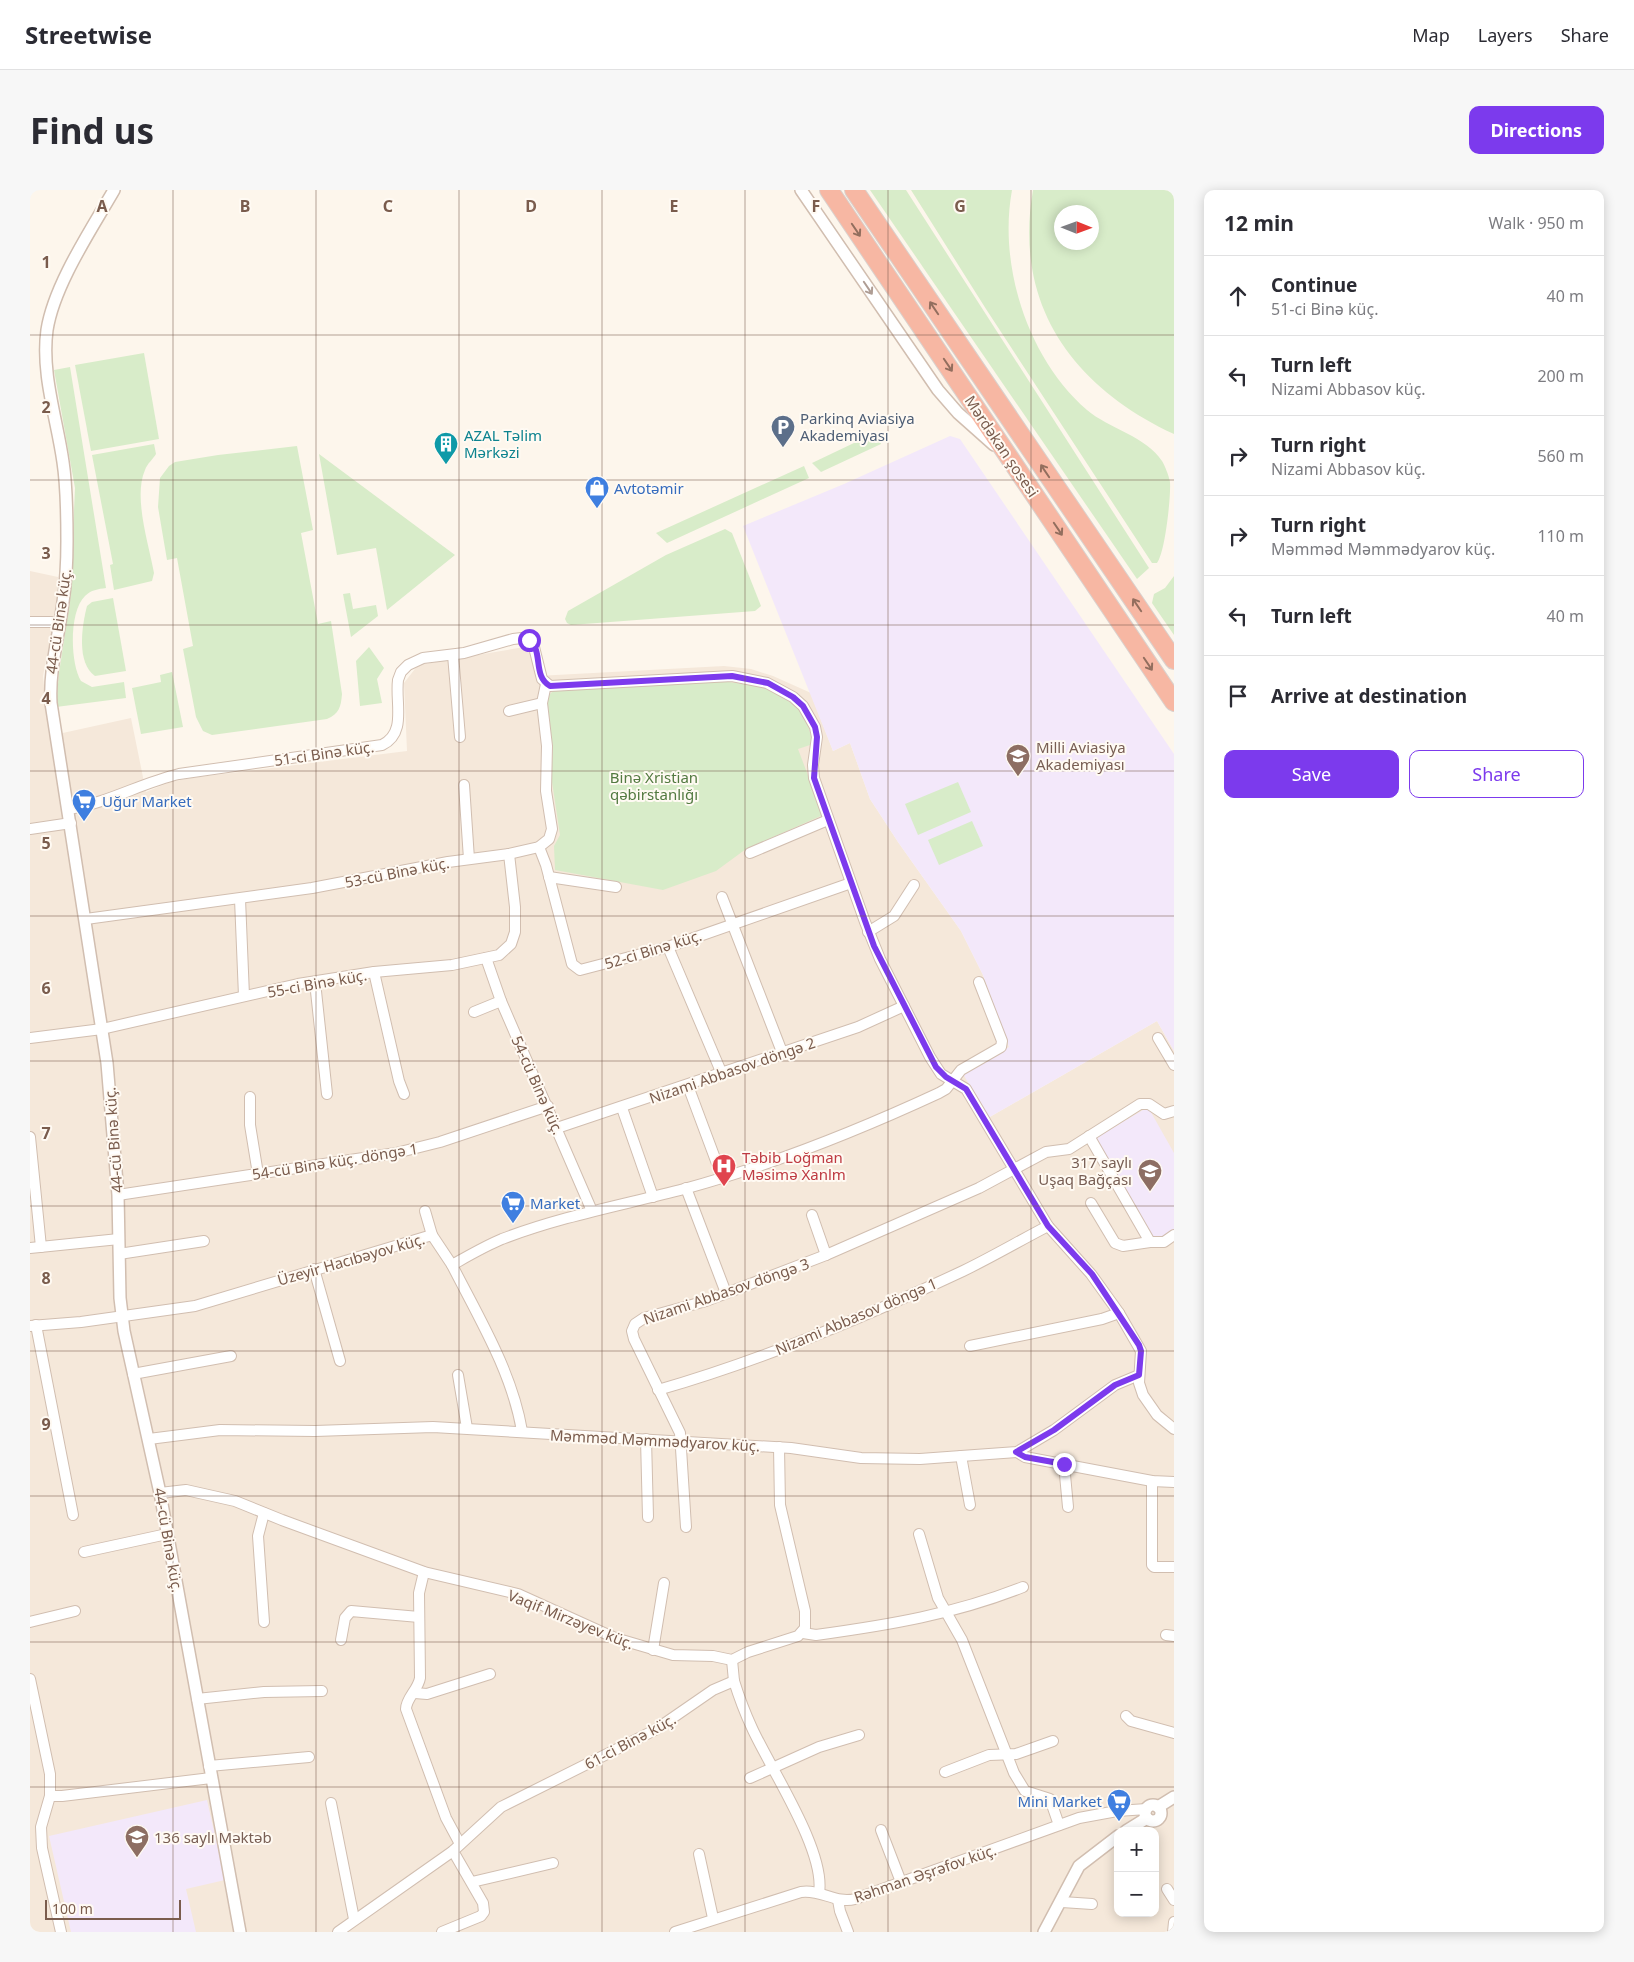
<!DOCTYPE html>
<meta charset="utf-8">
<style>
body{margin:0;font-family:"Noto Sans",sans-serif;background:#f7f7f7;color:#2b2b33}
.controls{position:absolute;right:15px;bottom:15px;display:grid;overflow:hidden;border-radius:10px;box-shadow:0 2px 12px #0003}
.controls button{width:45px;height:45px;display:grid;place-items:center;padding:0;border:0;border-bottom:1px solid #e1e1e2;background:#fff;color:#2b2b33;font:25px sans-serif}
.compass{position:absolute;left:1024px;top:15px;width:45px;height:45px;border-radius:50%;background:#fff;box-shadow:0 2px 12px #0003;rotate:91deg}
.scale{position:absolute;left:15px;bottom:12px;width:136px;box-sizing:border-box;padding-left:5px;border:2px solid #7a5c4d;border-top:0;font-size:14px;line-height:18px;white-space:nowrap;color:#7a5c4d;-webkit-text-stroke:4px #fffaf3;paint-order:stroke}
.stop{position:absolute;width:15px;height:15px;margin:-11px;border:4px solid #7c3aed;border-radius:50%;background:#fff}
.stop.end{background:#7c3aed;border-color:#fff;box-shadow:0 1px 5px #0008}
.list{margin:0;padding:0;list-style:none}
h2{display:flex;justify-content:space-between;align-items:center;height:65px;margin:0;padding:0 20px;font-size:21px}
h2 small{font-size:16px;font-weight:400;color:#7c7c81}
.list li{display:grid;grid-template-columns:32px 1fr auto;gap:15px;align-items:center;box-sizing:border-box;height:80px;padding:0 20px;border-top:1px solid #e1e1e2}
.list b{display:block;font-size:19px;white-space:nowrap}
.list p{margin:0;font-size:16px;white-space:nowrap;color:#7c7c81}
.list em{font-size:16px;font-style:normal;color:#7c7c81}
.actions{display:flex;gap:10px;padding:15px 20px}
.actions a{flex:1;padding:11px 0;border:1px solid #7c3aed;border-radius:10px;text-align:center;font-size:18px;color:#7c3aed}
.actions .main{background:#7c3aed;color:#fff}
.icon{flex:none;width:28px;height:28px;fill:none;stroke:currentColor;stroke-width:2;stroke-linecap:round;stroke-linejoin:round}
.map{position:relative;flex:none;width:1144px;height:1742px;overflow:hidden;border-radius:10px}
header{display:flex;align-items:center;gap:30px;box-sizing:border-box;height:70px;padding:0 25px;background:#fff;border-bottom:1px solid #e1e1e2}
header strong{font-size:24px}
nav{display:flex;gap:28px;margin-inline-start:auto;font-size:18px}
.intro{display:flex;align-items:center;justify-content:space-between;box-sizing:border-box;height:120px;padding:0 30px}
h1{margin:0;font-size:35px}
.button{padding:12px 22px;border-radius:10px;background:#7c3aed;color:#fff;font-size:18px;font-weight:700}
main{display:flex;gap:30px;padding:0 30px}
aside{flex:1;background:#fff;border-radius:10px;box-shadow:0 2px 12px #0003}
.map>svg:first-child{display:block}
</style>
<header>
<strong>Streetwise</strong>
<nav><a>Map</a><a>Layers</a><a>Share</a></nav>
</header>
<div class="intro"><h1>Find us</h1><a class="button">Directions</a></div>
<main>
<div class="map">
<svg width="1144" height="1742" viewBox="0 0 1144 1742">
<rect width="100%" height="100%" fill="#fdf6ec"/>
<path fill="#f5e8da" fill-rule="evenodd" d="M0 381 28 387 26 419 13 486 19 546 101 528 116 602 140 592 161 588 377 561 374 493 388 475 500 456 507 486 694 476 721 479 743 486 781 503 803 561 820 553 840 609 868 652 931 741 953 785 979 857 958 928 1127 831 1144 861V1742H0ZM1088 1641H1125V1723H1088Z"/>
<g fill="#f3e8fa">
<path d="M920 246 930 249 1144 564V861L1127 831 958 928 932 882 979 857 953 785 931 741 868 652 840 609 820 553 803 561 713 336 814 294Z"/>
<path d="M1118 917 1144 963V1040L1130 1049 1121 1045 1066 948Z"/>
<path d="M177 1610 195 1690 156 1699 166 1742H41L19 1646Z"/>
</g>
<g fill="#d8ecc9" fill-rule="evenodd">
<path d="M840 0H876L1119 378 1107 389Z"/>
<path d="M881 0H982C968 76 998 169 1057 220 1078 238 1117 247 1132 271 1135 276 1139 286 1140 292 1141 307 1135 363 1127 373H1122L956 119Z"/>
<path d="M1003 0H1144V244C1043 197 983 115 1003 0ZM1032 22H1062V52H1032Z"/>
<path d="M114 163 129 249 61 261 45 175Z"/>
<path d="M40 177 76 398C68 399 61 400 55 406 39 421 40 473 51 491L62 497 94 492 96 508 26 517 29 483 40 411 45 298 24 180Z"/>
<path d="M847 242 851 254 791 282 782 273Z"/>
<path d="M124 254 126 264C123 269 117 274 115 280 103 307 119 355 124 383L122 391 84 400 80 375 83 374 62 265Z"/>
<path d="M267 256 283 340 271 343 288 434 301 431 312 504C311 517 309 524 297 529L182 545 173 541 166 527 153 459 163 456 147 368 137 370 128 317 130 288 139 276 145 272 188 265Z"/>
<path d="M289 264 425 365 357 420 346 358 307 365Z"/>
<path d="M774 276 779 288 637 353 626 343Z"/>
<path d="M695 339 702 343 731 416 725 421 541 435 537 433 535 429 538 421 636 365Z"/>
<path d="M1144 386V445L1122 413 1124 404 1135 398Z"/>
<path d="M320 403 323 419 346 415 348 426 321 447 313 404Z"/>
<path d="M83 408 96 481 65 486C46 473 52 435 57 416L62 412Z"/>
<path d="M339 457 354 478 347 489 352 513 330 516 326 471Z"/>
<path d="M142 482 153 537 111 544 102 498 131 492 130 485Z"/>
<path d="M686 490 732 497 753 507 775 524 783 554 768 559 793 625 716 659 686 681 633 700 525 680 524 656 530 645 521 585 523 560 517 507 524 500Z"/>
<path d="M928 592 941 622 888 645 875 614Z"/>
<path d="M942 631 953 656 909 675 898 650Z"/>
</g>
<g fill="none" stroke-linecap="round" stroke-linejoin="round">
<defs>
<g id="minor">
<path d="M0 432H30"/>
<path d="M423 465 430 547"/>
<path d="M479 521 512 513"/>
<path d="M434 595 439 669"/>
<path d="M39 619C78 613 111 593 149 584L352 555C377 543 365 513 368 490L371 482 378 475 393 468 434 463 483 449 492 448 503 453 512 489 520 496 702 486 737 493 763 507 773 516 785 537 787 547 783 575 784 588 835 732 850 769 900 867 911 884 936 899 1018 1036 1061 1084 1089 1123 1111 1161 1109 1193 1113 1205 1127 1225 1144 1239"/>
<path d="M0 639 41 633"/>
<path d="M509 657 516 675 542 774 550 780 638 757 821 693"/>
<path d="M720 663 798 630"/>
<path d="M519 687 586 697"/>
<path d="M692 707 752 862"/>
<path d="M210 709 214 806"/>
<path d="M56 729 282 698 418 672 479 664 509 657 519 649 522 639 516 601 517 556 512 513 516 494"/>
<path d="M838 742 864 726 884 695"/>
<path d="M638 757 692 884"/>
<path d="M456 768 471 811 562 1021"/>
<path d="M344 782 369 891 374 904"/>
<path d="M285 792 297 904"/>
<path d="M444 822 471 811"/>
<path d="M0 848 72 839 268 794 344 782 422 775 469 765 481 754 485 742V717L479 664"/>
<path d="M1128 848 1144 875"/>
<path d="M658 896 692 987"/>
<path d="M220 907V935L228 984"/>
<path d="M592 918 623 1007"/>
<path d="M527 938 828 837 874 816"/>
<path d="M1059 946 1120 1052H1134L1144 1045"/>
<path d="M0 947 11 1057"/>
<path d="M656 998 696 1103"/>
<path d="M88 1005 366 963 410 952 518 916"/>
<path d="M1061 1013 1085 1053 1093 1056 1120 1052"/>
<path d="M395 1021 402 1045"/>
<path d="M782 1025 796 1065"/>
<path d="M0 1058 89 1049"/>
<path d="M89 1064 174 1051"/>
<path d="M422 1075C449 1128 482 1182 492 1241"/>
<path d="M284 1079 310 1171"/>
<path d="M6 1135 43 1325"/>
<path d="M0 1136 51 1132 165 1116 402 1045 422 1075C438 1066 455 1056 472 1049 532 1026 593 1015 654 999 742 975 827 941 909 903L916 899 931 880 971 857 972 851 949 792"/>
<path d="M940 1156 1072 1129 1089 1123"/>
<path d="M103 1184 201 1166"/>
<path d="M428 1185 437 1238"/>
<path d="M628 1200C733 1170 835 1127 933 1081 962 1067 989 1051 1018 1036"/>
<path d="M119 1249 190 1240 285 1241 403 1237 761 1258 831 1268 890 1269 945 1265 987 1262 1024 1240 1085 1195 1109 1185"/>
<path d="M616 1249 618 1327"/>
<path d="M987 1262 995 1267 1122 1291 1144 1292"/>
<path d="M931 1266 940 1315"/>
<path d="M1034 1274 1038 1317"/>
<path d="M1122 1291V1375L1124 1377H1143"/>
<path d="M130 1303 156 1300 205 1311 252 1330 394 1382 488 1404 585 1448 643 1465 683 1466 702 1470 718 1462 768 1446 775 1438V1421L750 1315 749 1257"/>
<path d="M656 1337 650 1243 604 1149 602 1141 605 1134 614 1128 676 1111 796 1065 949 998 1016 962 1039 959 1110 914H1119L1134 924 1144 921"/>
<path d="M889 1344 908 1408 932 1450 984 1583 995 1601 1020 1609 1029 1635"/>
<path d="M54 1362 137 1344"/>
<path d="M394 1382 389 1403 390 1488C388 1500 376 1508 376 1519L416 1628 430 1654"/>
<path d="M0 1432 45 1421"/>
<path d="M234 1432 228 1346 234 1323"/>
<path d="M773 1443 786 1445C859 1435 925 1424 993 1397"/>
<path d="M1136 1445 1144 1446"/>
<path d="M311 1450 315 1428 321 1421 389 1427"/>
<path d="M623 1460 634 1393"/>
<path d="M702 1470 704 1491"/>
<path d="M0 1489 20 1584V1606L11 1637 12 1658 31 1742"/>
<path d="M385 1503 397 1504 460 1484"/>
<path d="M167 1509 234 1502 292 1501"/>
<path d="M1096 1526 1101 1531 1144 1543"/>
<path d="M179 1576 279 1567"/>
<path d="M915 1582 959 1565 986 1564 1023 1551"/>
<path d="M720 1588 789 1557 829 1545"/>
<path d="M20 1606H32L181 1588"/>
<path d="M301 1613 324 1729"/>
<path d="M851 1640 871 1692"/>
<path d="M669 1664 683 1728"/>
<path d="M442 1692 523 1673"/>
<path d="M1137 1699 1144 1710"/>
<path d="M808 1710 810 1721 818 1742"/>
<path d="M1032 1712 1062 1714"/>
<path d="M308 1742 423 1661 471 1617 625 1540 683 1500 704 1491C709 1507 715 1523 722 1538 740 1578 796 1661 789 1703"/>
<path d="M412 1742 451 1726 454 1722 453 1713 423 1661"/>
<path d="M645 1742 771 1702C791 1699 806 1714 825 1709L1049 1628 1087 1621 1117 1619"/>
<path d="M1143 1742 1144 1732"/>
</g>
<g id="tertiary">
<path d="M84 0C61 40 24 95 17 140 11 184 27 229 33 272 37 298 37 325 37 351 37 371 36 392 33 412 29 446 19 478 21 513L77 873 88 1005 90 1108 94 1141 130 1303 210 1742"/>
<path d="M771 0 908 200 928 223 964 255"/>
<circle cx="1123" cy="1623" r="8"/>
<path d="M1128 1617 1144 1607"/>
<path d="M1096 1641 1117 1628"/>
<path d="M1014 1742 1049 1676 1088 1646"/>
</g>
<g id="motorway">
<path d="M799 0 1144 512"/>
<path d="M824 0 1144 470"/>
</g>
</defs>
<use href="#minor" stroke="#d1beb0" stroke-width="12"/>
<use href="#tertiary" stroke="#d1beb0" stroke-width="14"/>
<use href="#motorway" stroke="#dad1cd" stroke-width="20"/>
<use href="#minor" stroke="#fff" stroke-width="10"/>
<use href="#tertiary" stroke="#fff" stroke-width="11"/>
<use href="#motorway" stroke="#f7b7a3" stroke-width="18"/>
</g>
<defs><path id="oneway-shaft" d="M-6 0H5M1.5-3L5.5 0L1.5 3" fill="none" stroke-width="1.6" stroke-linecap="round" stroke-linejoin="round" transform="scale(1.25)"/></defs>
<g stroke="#936e5e">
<use href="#oneway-shaft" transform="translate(826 40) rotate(56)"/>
<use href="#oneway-shaft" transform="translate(904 118) rotate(-124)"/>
<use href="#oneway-shaft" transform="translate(918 175) rotate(56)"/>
<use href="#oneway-shaft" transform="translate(1015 281) rotate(-124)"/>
<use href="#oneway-shaft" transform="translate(1028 339) rotate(56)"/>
<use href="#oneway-shaft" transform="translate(1107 415) rotate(-124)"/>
<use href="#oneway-shaft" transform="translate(1118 474) rotate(56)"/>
</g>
<use stroke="#af9d94" href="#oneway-shaft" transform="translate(838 98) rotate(56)"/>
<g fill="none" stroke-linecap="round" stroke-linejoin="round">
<path stroke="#7c3aed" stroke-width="6" d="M499 450C514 461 502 486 520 496L702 486 738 493 763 507 773 516 785 537 787 547 784 588 844 756 906 877 916 887 936 899 1018 1036 1062 1084 1109 1155 1111 1161 1109 1185 1085 1195 1024 1240 986 1262 995 1267 1034 1274"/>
</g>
<path fill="none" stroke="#7a5c4d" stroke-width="1" stroke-opacity="0.55" d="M143 0V1742M286 0V1742M429 0V1742M572 0V1742M715 0V1742M858 0V1742M1001 0V1742M0 145H1144M0 290H1144M0 435H1144M0 581H1144M0 726H1144M0 871H1144M0 1016H1144M0 1161H1144M0 1306H1144M0 1452H1144M0 1597H1144"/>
<defs>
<symbol id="parking-pin" viewBox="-11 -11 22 30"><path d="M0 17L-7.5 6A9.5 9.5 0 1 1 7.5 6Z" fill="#5c6f8a" stroke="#fffaf3"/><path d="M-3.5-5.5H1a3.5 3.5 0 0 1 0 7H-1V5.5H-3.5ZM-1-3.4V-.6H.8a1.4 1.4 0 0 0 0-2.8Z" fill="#fff"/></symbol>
<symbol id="building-pin" viewBox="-11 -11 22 30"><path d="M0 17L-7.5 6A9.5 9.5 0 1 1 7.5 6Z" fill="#0f9aa8" stroke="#fffaf3"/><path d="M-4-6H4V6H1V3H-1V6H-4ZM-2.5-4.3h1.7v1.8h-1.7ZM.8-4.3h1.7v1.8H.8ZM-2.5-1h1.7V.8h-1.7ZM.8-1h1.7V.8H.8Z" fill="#fff"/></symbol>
<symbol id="shop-pin" viewBox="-11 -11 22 30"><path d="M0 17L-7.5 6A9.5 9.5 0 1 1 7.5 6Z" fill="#3f7fe0" stroke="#fffaf3"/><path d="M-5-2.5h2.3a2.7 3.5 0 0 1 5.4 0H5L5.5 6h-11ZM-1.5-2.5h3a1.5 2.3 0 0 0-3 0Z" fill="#fff"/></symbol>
<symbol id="university-pin" viewBox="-11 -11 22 30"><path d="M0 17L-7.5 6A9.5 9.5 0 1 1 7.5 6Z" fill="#8d6e63" stroke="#fffaf3"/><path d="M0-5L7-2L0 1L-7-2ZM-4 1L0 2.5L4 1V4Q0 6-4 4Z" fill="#fff"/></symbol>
<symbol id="supermarket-pin" viewBox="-11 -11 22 30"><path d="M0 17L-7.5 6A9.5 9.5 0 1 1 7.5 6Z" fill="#3f7fe0" stroke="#fffaf3"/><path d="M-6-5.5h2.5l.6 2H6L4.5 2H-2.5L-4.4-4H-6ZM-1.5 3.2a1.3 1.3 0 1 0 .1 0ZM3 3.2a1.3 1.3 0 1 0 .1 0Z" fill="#fff"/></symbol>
<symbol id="hospital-pin" viewBox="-11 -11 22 30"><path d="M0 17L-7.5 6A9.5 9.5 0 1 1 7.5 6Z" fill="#e0444e" stroke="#fffaf3"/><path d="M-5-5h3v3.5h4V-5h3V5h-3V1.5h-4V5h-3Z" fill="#fff"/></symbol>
<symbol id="school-pin" viewBox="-11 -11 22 30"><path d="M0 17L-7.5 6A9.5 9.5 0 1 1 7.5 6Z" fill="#8d6e63" stroke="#fffaf3"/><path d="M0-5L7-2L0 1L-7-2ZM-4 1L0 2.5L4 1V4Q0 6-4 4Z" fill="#fff"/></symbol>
</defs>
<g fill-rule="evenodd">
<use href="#parking-pin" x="739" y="223" width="28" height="38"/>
<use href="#building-pin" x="402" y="240" width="28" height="38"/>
<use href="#shop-pin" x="553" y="284" width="28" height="38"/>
<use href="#university-pin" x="974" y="552" width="28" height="38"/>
<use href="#supermarket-pin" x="40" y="597" width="28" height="38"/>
<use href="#hospital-pin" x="680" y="962" width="28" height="38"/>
<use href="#school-pin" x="1106" y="967" width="28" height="38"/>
<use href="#supermarket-pin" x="469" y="999" width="28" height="38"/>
<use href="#supermarket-pin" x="1075" y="1597" width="28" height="38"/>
<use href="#school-pin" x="93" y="1633" width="28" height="38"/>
</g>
<g text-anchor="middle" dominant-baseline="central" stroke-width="4" stroke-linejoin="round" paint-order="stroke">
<g font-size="15" fill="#4e5e75" stroke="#fffaf3" text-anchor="start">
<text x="770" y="228">Parkinq Aviasiya<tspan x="770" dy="17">Akademiyası</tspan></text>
</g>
<g font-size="15" fill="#0d838f" stroke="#fffaf3" text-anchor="start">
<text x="434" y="245">AZAL Təlim<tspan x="434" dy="17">Mərkəzi</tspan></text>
</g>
<g font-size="15" fill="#7a5c4d" stroke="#fffaf3">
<text transform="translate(972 256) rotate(56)">Mərdəkan şosesi</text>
<text transform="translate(28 431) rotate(-82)">44-cü Binə küç.</text>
<text transform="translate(294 563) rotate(-8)">51-ci Binə küç.</text>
<text transform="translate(367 682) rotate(-11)">53-cü Binə küç.</text>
<text transform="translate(623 759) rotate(-17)">52-ci Binə küç.</text>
<text transform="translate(287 793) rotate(-10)">55-ci Binə küç.</text>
<text transform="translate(702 880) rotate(-19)">Nizami Abbasov döngə 2</text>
<text transform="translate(508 895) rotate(66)">54-cü Binə küç.</text>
<text transform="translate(83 950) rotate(-94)">44-cü Binə küç.</text>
<text transform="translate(305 971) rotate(-9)">54-cü Binə küç. döngə 1</text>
<text transform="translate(321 1069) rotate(-16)">Üzeyir Hacıbəyov küç.</text>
<text transform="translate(696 1101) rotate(-19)">Nizami Abbasov döngə 3</text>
<text transform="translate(826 1126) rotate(-23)">Nizami Abbasov döngə 1</text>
<text transform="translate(625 1250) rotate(3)">Məmməd Məmmədyarov küç.</text>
<text transform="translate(139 1350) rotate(80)">44-cü Binə küç.</text>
<text transform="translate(541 1429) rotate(22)">Vaqif Mirzəyev küç.</text>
<text transform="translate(600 1551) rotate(-28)">61-ci Binə küç.</text>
<text transform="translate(895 1683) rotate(-19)">Rəhman Əşrəfov küç.</text>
</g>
<g font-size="15" fill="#366cbe" stroke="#fffaf3" text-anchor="start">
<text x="584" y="298">Avtotəmir</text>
<text x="72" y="611">Uğur Market</text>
<text x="500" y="1013">Market</text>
<text x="1072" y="1611" text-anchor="end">Mini Market</text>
</g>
<g font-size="15" fill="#785e54" stroke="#fffaf3" text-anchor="start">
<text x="1006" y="557">Milli Aviasiya<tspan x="1006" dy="17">Akademiyası</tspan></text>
<text x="1102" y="972" text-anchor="end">317 saylı<tspan x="1102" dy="17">Uşaq Bağçası</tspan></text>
<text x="124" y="1647">136 saylı Məktəb</text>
</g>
<g font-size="15" fill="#537a41" stroke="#fffaf3">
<text x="624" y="587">Binə Xristian<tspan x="624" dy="17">qəbirstanlığı</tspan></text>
</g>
<g font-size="15" fill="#be3a42" stroke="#fffaf3" text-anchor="start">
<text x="712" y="967">Təbib Loğman<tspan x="712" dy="17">Məsimə Xanlm</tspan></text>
</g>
</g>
<g font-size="16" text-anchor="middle" font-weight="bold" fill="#7a5c4d" stroke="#fffaf3" stroke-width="4" stroke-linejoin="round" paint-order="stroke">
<text x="72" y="22">A</text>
<text x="215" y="22">B</text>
<text x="358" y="22">C</text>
<text x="501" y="22">D</text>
<text x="644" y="22">E</text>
<text x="786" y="22">F</text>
<text x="930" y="22">G</text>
<text x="16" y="78">1</text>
<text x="16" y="223">2</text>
<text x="16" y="369">3</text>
<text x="16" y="514">4</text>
<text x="16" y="659">5</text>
<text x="16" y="804">6</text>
<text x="16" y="949">7</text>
<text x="16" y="1094">8</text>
<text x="16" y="1240">9</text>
</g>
</svg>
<div class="controls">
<button>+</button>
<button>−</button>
</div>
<svg class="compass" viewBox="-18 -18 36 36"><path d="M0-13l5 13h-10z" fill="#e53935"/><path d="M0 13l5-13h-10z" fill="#7c7c81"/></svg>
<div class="scale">100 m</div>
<div class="stop" style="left:499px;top:450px"></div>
<div class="stop end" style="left:1034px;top:1274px"></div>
</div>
<aside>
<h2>12 min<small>Walk · 950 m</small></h2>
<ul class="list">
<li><svg class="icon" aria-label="ahead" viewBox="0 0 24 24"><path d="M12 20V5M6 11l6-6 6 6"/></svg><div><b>Continue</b><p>51-ci Binə küç.</p></div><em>40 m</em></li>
<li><svg class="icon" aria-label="left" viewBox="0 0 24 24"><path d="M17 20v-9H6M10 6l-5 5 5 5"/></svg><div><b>Turn left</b><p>Nizami Abbasov küç.</p></div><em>200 m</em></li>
<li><svg class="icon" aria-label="right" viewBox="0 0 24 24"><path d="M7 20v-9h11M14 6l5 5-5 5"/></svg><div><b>Turn right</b><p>Nizami Abbasov küç.</p></div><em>560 m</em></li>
<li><svg class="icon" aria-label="right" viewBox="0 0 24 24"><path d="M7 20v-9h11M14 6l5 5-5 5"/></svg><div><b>Turn right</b><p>Məmməd Məmmədyarov küç.</p></div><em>110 m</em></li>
<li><svg class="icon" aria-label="left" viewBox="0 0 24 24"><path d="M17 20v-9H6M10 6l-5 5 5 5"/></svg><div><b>Turn left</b></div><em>40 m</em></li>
<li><svg class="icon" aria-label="arrive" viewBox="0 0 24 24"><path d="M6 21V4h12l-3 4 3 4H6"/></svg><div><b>Arrive at destination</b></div></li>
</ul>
<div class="actions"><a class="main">Save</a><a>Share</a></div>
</aside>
</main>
